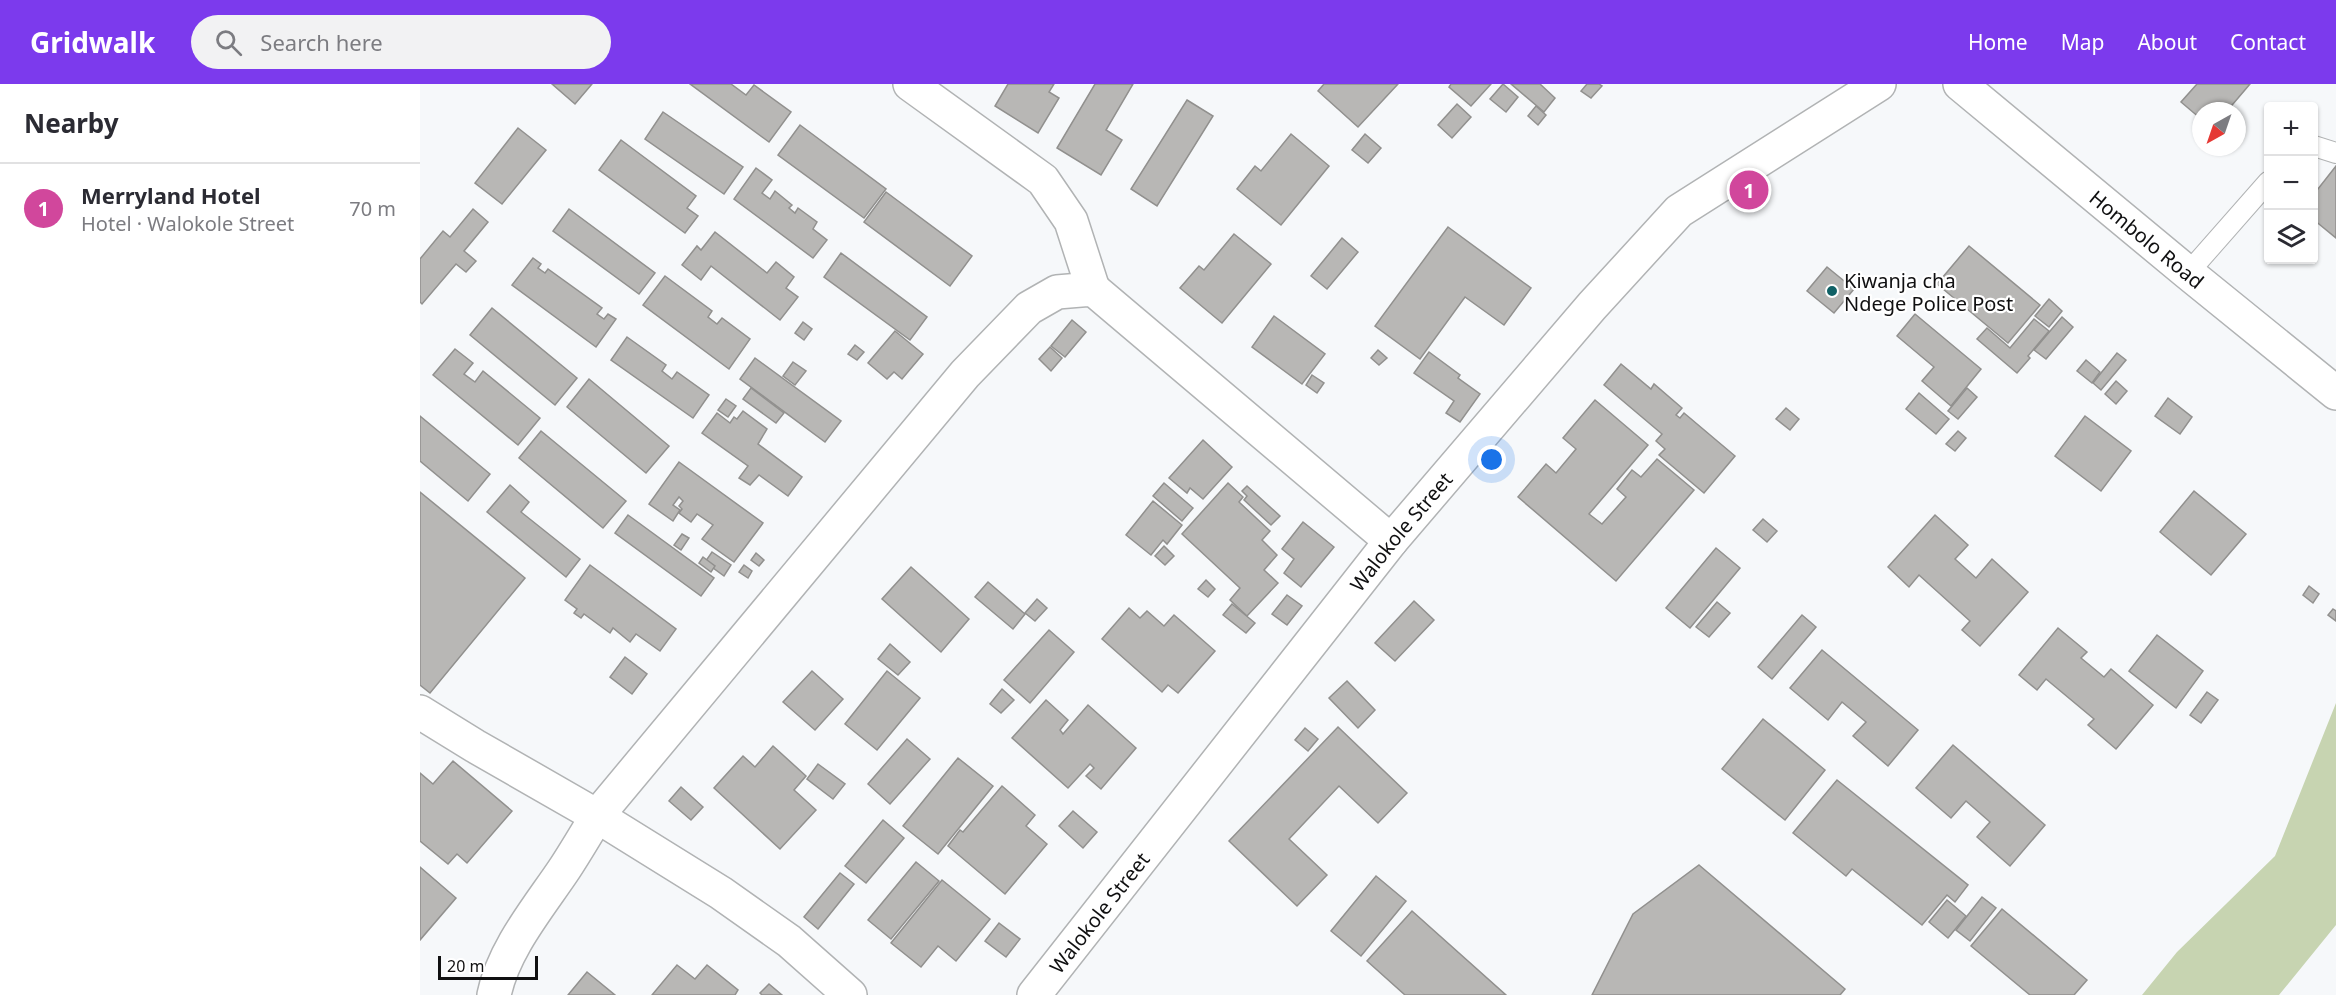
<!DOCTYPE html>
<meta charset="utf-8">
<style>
body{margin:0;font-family:"Noto Sans",sans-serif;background:#f2f2f3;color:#2b2b33}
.controls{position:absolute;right:18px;top:18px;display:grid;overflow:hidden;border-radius:6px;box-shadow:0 2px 4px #0004}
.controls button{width:54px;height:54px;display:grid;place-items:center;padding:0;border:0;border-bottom:2px solid #e1e1e2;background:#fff;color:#2b2b33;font:30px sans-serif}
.compass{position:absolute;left:1772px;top:18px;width:54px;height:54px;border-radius:50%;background:#fff;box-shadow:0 2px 4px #0004;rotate:220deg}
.scale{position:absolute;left:18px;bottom:15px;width:100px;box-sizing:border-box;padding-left:6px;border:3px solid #101011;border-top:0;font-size:16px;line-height:21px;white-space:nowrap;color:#101011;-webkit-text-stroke:4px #fff;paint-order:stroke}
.you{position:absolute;left:1072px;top:376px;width:21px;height:21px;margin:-15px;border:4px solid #fff;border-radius:50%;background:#1a73e8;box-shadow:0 0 0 9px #1a73e833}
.badge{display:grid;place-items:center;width:39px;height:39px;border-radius:50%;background:#7c3aed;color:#fff;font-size:20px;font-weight:700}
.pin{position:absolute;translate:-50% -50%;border:3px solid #fff;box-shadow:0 2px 6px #0006}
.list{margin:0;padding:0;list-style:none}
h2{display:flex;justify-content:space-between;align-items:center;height:78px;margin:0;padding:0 24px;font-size:26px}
h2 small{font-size:20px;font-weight:400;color:#7c7c81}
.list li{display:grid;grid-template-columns:39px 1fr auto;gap:18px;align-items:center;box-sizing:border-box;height:90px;padding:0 24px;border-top:2px solid #e1e1e2}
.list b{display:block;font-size:22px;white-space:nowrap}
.list p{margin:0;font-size:20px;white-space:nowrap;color:#7c7c81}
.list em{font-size:20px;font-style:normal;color:#7c7c81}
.icon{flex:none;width:33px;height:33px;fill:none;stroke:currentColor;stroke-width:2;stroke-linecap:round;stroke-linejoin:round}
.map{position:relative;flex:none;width:1916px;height:911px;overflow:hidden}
header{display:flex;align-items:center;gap:36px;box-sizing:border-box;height:84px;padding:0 30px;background:#7c3aed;color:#fff}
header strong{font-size:28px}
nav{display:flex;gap:33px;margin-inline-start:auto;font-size:21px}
.search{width:420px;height:54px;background:#f2f2f3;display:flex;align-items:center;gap:15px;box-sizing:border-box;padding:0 21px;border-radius:33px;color:#7c7c81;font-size:22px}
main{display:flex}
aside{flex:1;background:#fff}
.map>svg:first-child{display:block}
</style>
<header>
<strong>Gridwalk</strong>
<div class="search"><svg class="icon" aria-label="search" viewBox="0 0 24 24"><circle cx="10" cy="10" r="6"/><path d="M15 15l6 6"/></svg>Search here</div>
<nav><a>Home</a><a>Map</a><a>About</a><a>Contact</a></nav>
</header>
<main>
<aside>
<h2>Nearby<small></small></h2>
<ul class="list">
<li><span class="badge" style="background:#d1479c">1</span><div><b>Merryland Hotel</b><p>Hotel · Walokole Street</p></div><em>70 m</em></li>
</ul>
</aside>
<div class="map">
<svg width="1916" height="911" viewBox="0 0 1916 911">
<rect width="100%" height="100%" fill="#f6f8fa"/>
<path fill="#c7d4b1" d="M1916 619V841L1859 911H1722L1757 868 1855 772Z"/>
<g fill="#b8b7b5" stroke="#91908e" stroke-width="1.5">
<path d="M132 0H172L155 20Z"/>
<path d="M270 0H311L326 11 334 1 371 28 349 58Z"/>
<path d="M588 0H634L629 8 639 14 618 49 575 22Z"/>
<path d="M675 0H713L686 46 702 56 681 91 637 64Z"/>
<path d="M904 0H978L938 43 898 7Z"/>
<path d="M1031 0H1071L1051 22 1029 3Z"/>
<path d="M1083 0 1098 13 1086 28 1070 15Z"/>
<path d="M1091 0H1120L1135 14 1124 28Z"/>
<path d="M1167 0H1179L1182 2 1171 14 1161 7Z"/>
<path d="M1777 0H1830L1807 27H1781V35L1761 18Z"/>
<path d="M767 16 793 32 737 122 711 105Z"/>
<path d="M1037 20 1051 33 1032 54 1018 41Z"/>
<path d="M1116 22 1126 31 1118 41 1108 32Z"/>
<path d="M243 28 323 83 304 110 225 55Z"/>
<path d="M380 41 466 105 444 134 358 71Z"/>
<path d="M98 44 126 66 82 120 55 99Z"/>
<path d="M871 50 909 82 861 141 817 105 835 82 841 87Z"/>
<path d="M945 50 961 64 948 79 932 66Z"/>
<path d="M201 56 276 112 267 124 278 132 265 149 179 86Z"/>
<path d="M1916 82V154L1894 136V110Z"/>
<path d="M336 84 352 96 342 109 350 115 355 107 372 121 369 124 375 129 378 124 397 138 393 145 407 156 393 174 314 115Z"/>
<path d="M466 108 552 172 530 202 444 138Z"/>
<path d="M53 125 68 138 44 167 56 177 46 188 36 180 2 220 0 218V175L23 147 30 153Z"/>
<path d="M149 125 235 189 219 210 133 147Z"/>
<path d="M1028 143 1111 204 1084 241 1045 213 1000 275 955 242Z"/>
<path d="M295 148 347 189 356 178 374 193 366 204 378 213 360 236 291 182 281 196 262 181 277 162 281 166Z"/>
<path d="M814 150 851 180 802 239 760 204 779 182 784 186Z"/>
<path d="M922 154 938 168 907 205 891 192Z"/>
<path d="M1549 162 1620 221 1588 259 1517 200Z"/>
<path d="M421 169 507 233 490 256 404 193Z"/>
<path d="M113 174 121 180 118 184 125 189 128 185 182 224 177 230 184 235 188 230 196 235 176 263 92 201Z"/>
<path d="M1407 183 1434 205 1414 229 1387 207Z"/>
<path d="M245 192 292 227 288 233 297 240 302 234 330 255 309 285 223 221Z"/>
<path d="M1629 215 1642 227 1629 243 1615 232Z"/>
<path d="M72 224 157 294 135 321 50 251Z"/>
<path d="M1495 230 1561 285 1531 322 1502 297 1514 283 1477 252Z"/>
<path d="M854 232 905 270 882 300 832 263Z"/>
<path d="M1642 233 1653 243 1626 275 1614 266Z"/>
<path d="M1614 235 1629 247 1608 272 1610 274 1597 289 1557 255 1567 244 1590 264Z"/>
<path d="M652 236 666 248 645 273 631 262Z"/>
<path d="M383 238 392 245 384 256 375 249Z"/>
<path d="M475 247 503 270 482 295 474 288 467 295 448 279Z"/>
<path d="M207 253 246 281 242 287 252 295 257 288 289 311 273 334 191 276Z"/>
<path d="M435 261 444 268 437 276 428 270Z"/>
<path d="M630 263 642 274 631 287 619 275Z"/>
<path d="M35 265 53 279 44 290 55 298 63 287 120 334 98 361 13 291Z"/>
<path d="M958 266 967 274 959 281 951 274Z"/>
<path d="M1009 268 1040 291 1038 294 1060 310 1040 338 1026 329 1034 317 994 289Z"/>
<path d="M1697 269 1706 276 1681 306 1673 299Z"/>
<path d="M335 274 421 337 405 358 320 295Z"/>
<path d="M1666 276 1680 288 1672 299 1657 287Z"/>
<path d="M373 278 386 287 375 301 363 292Z"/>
<path d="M1201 280 1231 305 1234 300 1262 324 1256 331 1260 334 1264 329 1315 372 1284 409 1239 371 1245 365 1236 357 1242 350 1184 301Z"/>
<path d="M892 291 904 299 897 309 886 301Z"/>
<path d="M169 295 249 362 226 389 147 323Z"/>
<path d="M1696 297 1707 307 1696 320 1685 310Z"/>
<path d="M331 304 364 329 356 339 323 315Z"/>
<path d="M1547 304 1557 313 1538 335 1528 327Z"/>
<path d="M1499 309 1529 335 1516 350 1486 325Z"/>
<path d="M1748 314 1772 333 1760 350 1735 332Z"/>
<path d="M306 315 316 322 308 333 298 326Z"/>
<path d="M1175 316 1228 361 1169 430 1182 440 1206 413 1197 405 1212 386 1221 393 1237 375 1274 406 1196 497 1098 413 1126 380 1136 389 1156 365 1143 354Z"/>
<path d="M1366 324 1379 335 1370 346 1356 335Z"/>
<path d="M323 327 347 345 338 360 382 393 368 412 339 391 330 401 319 394 328 382 282 349 297 329 310 339 314 333 317 335Z"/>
<path d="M0 332 70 390 48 417 0 377Z"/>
<path d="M1665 332 1711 367 1681 407 1635 372Z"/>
<path d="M121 347 206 417 183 444 99 374Z"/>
<path d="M1538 347 1546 354 1535 367 1526 360Z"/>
<path d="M783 356 812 383 783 415 770 404 767 409 749 394Z"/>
<path d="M259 378 343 439 314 478 282 455 293 441 277 430 271 438 259 429 262 425 259 422 263 417 259 413 253 421 260 426 253 437 229 420Z"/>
<path d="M744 399 773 424 762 437 733 412Z"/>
<path d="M808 399 823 413 819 418 850 447 842 456 857 471 844 486 858 499 827 532 810 516 820 504 762 450Z"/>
<path d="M90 401 109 418 101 428 160 475 146 493 67 428Z"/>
<path d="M827 402 860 432 851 441 824 416 827 412 822 407Z"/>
<path d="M1774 407 1826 450 1791 491 1740 448Z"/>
<path d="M0 408 105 494 10 609 0 601Z"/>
<path d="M733 417 762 441 747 460 743 456 731 471 706 451Z"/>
<path d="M208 431 294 494 281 512 195 449Z"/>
<path d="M1515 431 1548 461 1535 475 1556 494 1572 475 1608 508 1560 562 1542 546 1550 537 1499 491 1489 503 1468 483Z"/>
<path d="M1343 435 1357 447 1347 458 1333 446Z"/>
<path d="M883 438 914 463 881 503 864 489 874 475 862 465Z"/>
<path d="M262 450 269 454 261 466 254 461Z"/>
<path d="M744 462 754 472 745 481 735 472Z"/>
<path d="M1296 464 1320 484 1270 544 1246 524Z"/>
<path d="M292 468 311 481 304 492 285 478Z"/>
<path d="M336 469 344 476 339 482 331 476Z"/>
<path d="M283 473 295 482 291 488 279 479Z"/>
<path d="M170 481 256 545 240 567 216 550 210 558 193 544 190 549 164 530 161 534 154 529 157 525 145 516Z"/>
<path d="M324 481 332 487 328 494 319 488Z"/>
<path d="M491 483 549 535 521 568 462 515Z"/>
<path d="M786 496 795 505 788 513 778 505Z"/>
<path d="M568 498 605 530 593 545 555 513Z"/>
<path d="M1889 502 1899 510 1893 519 1883 511Z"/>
<path d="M867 511 882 522 867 541 852 530Z"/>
<path d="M617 515 627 524 615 537 605 529Z"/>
<path d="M994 517 1014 536 975 577 955 559Z"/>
<path d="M1297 518 1310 529 1289 553 1276 543Z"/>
<path d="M812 520 835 539 826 549 803 531Z"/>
<path d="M709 524 720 534 727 527 744 542 754 531 795 567 758 609 748 601 742 608 682 555Z"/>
<path d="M1913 525 1916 527V537L1908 531Z"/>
<path d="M1382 531 1396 543 1352 595 1338 583Z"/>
<path d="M1638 544 1667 568 1661 574 1684 593 1691 585 1733 621 1696 665 1668 641 1674 635 1626 595 1617 606 1599 591Z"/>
<path d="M629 546 654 568 610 619 584 596Z"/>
<path d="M1737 551 1783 587 1756 624 1709 587Z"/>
<path d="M470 560 490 578 478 591 458 575Z"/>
<path d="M1402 566 1498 646 1468 682 1433 652 1446 638 1422 618 1408 636 1370 604Z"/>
<path d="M205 573 227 590 212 610 190 593Z"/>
<path d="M392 587 423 615 395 646 363 618Z"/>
<path d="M467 587 500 614 457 666 425 640Z"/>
<path d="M927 597 955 626 938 644 909 614Z"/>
<path d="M582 605 594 616 581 629 570 620Z"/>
<path d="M1787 608 1798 616 1781 639 1770 631Z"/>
<path d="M626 616 648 636 640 646 643 650 668 621 716 664 681 705 666 692 674 684 670 680 648 704 592 654Z"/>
<path d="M1343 635 1405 686 1365 736 1302 685Z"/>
<path d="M918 643 987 709 958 739 919 702 869 755 907 791 877 822 809 757Z"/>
<path d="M885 644 898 655 888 667 875 656Z"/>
<path d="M487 655 510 675 470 720 448 700Z"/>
<path d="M1533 661 1625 741 1590 782 1557 753 1570 738 1546 717 1531 734 1496 704Z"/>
<path d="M353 662 386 692 374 706 396 726 360 765 294 704 323 672 335 683Z"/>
<path d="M538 674 573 702 518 770 483 742Z"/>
<path d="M33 677 92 727 47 779 37 770 28 780 0 757V689L13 700Z"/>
<path d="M398 680 425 700 413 715 387 695Z"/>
<path d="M1417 696 1548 801 1535 818 1527 811 1502 841 1432 785 1426 792 1373 749Z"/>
<path d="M582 702 615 731 606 742 627 760 585 810 528 762 540 746 543 748Z"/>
<path d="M261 703 283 723 271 736 249 717Z"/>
<path d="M653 727 677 748 663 764 639 742Z"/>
<path d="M463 736 484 754 446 799 425 782Z"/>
<path d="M496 778 519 797 471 855 448 836Z"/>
<path d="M1279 781 1425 905 1420 911H1172L1213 830Z"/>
<path d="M0 783 36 814 0 856Z"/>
<path d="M420 789 434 800 398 845 384 833Z"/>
<path d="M956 792 986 817 941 872 911 847Z"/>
<path d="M522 796 570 835 536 877 518 862 501 883 471 859Z"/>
<path d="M1562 813 1576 824 1550 857 1536 846Z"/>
<path d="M1527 816 1546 832 1528 854 1509 838Z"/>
<path d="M1582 825 1667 896 1654 911H1610L1551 862Z"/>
<path d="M992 827 1086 911H985L947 877Z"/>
<path d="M579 839 600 855 586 873 565 857Z"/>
<path d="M257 881 275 895 287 881 318 906 315 911H232Z"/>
<path d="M167 888 195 911H148Z"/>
<path d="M349 900 362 911H342L340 909Z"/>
</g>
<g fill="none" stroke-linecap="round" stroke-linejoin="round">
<defs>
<g id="lane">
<path d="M1894 62 1916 69"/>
<path d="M1768 189 1848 98"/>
</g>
<g id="street">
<path d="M490 0 623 96 651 137 673 205"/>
<path d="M0 628 55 662 177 732 301 809 369 857 430 911"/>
<path d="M74 911C83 866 118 824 143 787 155 769 166 750 177 732L545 290 609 224 637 208 673 205 971 457"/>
<path id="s1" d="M614 911 971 457 1172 222 1259 127 1459 0"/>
</g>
<g id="secondary">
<path id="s2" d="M1540 0 1768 189 1916 309"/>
</g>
</defs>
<use href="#lane" stroke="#b1b3b4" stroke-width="22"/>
<use href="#street" stroke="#b1b3b4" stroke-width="36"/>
<use href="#secondary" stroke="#b1b3b4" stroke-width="36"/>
<use href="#lane" stroke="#fff" stroke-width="20"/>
<use href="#street" stroke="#fff" stroke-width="33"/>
<use href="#secondary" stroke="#fff" stroke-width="33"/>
</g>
<circle fill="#106166" stroke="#fff" stroke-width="2" cx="1412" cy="207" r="6"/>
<g text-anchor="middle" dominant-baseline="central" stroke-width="4.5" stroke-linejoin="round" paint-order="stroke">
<g font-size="20" fill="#101011" stroke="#fff">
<text stroke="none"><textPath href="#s2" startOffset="243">Hombolo Road</textPath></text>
<text stroke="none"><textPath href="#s1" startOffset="591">Walokole Street</textPath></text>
<text stroke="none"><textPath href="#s1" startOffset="105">Walokole Street</textPath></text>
</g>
<g font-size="20" fill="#101011" stroke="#fff" text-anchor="start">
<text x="1424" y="196">Kiwanja cha<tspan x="1424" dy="23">Ndege Police Post</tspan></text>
</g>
</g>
</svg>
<div class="controls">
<button>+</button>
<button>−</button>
<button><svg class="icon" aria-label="layers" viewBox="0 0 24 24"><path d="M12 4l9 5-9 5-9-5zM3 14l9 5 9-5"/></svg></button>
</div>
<svg class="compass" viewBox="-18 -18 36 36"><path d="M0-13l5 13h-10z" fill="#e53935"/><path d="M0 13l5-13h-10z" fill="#7c7c81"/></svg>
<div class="scale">20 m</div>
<div class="you"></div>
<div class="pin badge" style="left:1329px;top:106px;background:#d1479c">1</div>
</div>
</main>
